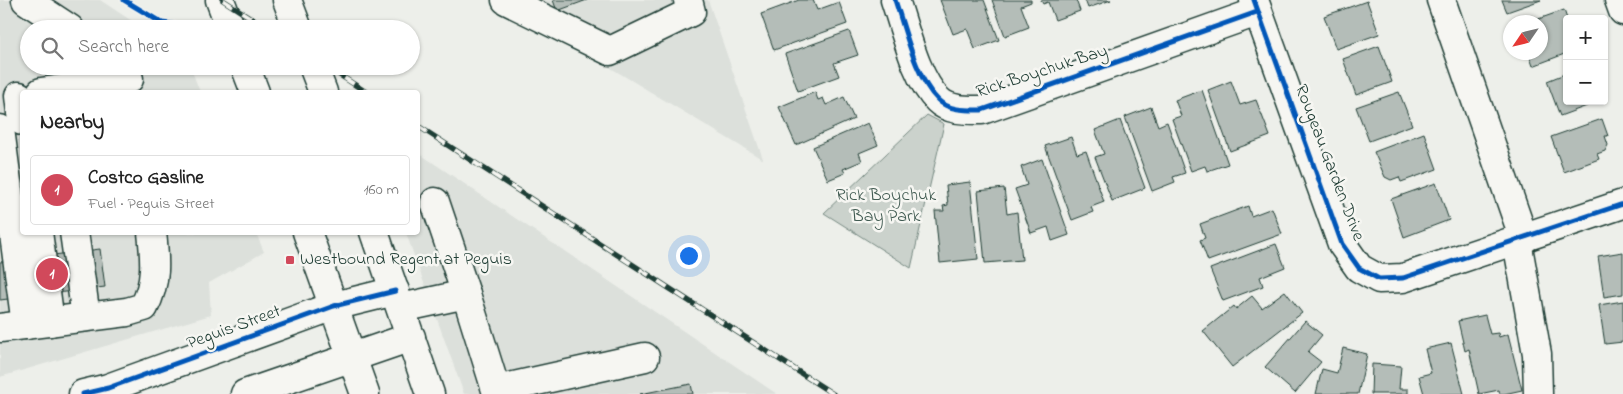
<!DOCTYPE html>
<meta charset="utf-8">
<style>
body{margin:0;font-family:"Indie Flower",sans-serif;background:#f2f2f2;color:#222}
.controls{position:absolute;right:15px;top:15px;display:grid;overflow:hidden;border-radius:5px;box-shadow:0 1px 4px #0004}
.controls button{width:45px;height:45px;display:grid;place-items:center;padding:0;border:0;border-bottom:1px solid #e0e0e0;background:#fff;color:#222;font:25px sans-serif}
.compass{position:absolute;left:1503px;top:15px;width:45px;height:45px;border-radius:50%;background:#fff;box-shadow:0 1px 4px #0004;rotate:235deg}
.you{position:absolute;left:688px;top:255px;width:18px;height:18px;margin:-12px;border:4px solid #fff;border-radius:50%;background:#1a73e8;box-shadow:0 0 0 8px #1a73e833}
.badge{display:grid;place-items:center;width:32px;height:32px;border-radius:50%;background:#d1495b;color:#fff;font-size:16px;font-weight:700}
.pin{position:absolute;translate:-50% -50%;border:2px solid #fff;box-shadow:0 1px 5px #0006}
.list{margin:0;padding:0;list-style:none}
h2{display:flex;justify-content:space-between;align-items:center;height:65px;margin:0;padding:0 20px;font-size:21px}
h2 small{font-size:16px;font-weight:400;color:#767676}
.list li{display:grid;grid-template-columns:32px 1fr auto;gap:15px;align-items:center;box-sizing:border-box;height:70px;margin:0 10px 10px;padding:0 10px;border:1px solid #e0e0e0;border-radius:5px}
.list b{display:block;font-size:19px;white-space:nowrap}
.list p{margin:0;font-size:16px;white-space:nowrap;color:#767676}
.list em{font-size:16px;font-style:normal;color:#767676}
.icon{flex:none;width:28px;height:28px;fill:none;stroke:currentColor;stroke-width:2;stroke-linecap:round;stroke-linejoin:round}
.map{position:relative;flex:none;width:1623px;height:394px;overflow:hidden}
.search{position:absolute;background:#fff;box-shadow:0 1px 4px #0004;left:20px;top:20px;width:400px;height:55px;display:flex;align-items:center;gap:12px;box-sizing:border-box;padding:0 18px;border-radius:28px;color:#767676;font-size:19px}
.panel{position:absolute;background:#fff;box-shadow:0 1px 4px #0004;left:20px;top:90px;width:400px;height:145px;border-radius:5px}
.map>svg:first-child{display:block}
</style>
<div class="map">
<svg width="1623" height="394" viewBox="0 0 1623 394">
<rect width="100%" height="100%" fill="#edefea"/>
<filter id="ink" filterUnits="userSpaceOnUse"><feTurbulence type="fractalNoise" baseFrequency=".02" numOctaves="2"/><feDisplacementMap in="SourceGraphic" scale="10" xChannelSelector="R" yChannelSelector="G"/><feConvolveMatrix kernelMatrix="1 2 1 2 8 2 1 2 1" color-interpolation-filters="sRGB"/></filter>
<g filter="url(#ink)">
<g fill="#dce0db">
<path d="M0 0H100L144 29H29V66H190L200 92H22V232L256 233 264 252 209 283 211 315 0 377Z"/>
<path d="M498 0H708L763 159H762Z"/>
<path d="M418 154H420L777 394H464L406 233 418 232Z"/>
</g>
<path fill="#cbd2cc" stroke="#758880" d="M927 115 944 124 911 268 824 213Z"/>
<g fill="#b4bdb8" stroke="#1f3d34">
<path d="M553 0H587L557 11Z"/>
<path d="M799 0H813L817 10 839 2 847 24 774 50 761 14Z"/>
<path d="M940 0H984L999 40 975 49 967 29 953 34Z"/>
<path d="M992 0H1031V2L1021 6 1029 27 1005 36Z"/>
<path d="M1041 0H1076L1080 11 1055 20 1048 2 1043 4Z"/>
<path d="M1085 0H1111L1088 8Z"/>
<path d="M1502 0H1541L1507 12Z"/>
<path d="M1367 1 1379 34 1336 49 1324 16Z"/>
<path d="M1564 10 1567 19V53L1533 66 1528 52H1540V22H1530Z"/>
<path d="M849 31 858 55 834 63 839 76 798 91 785 54Z"/>
<path d="M1379 46 1392 82 1356 95 1343 59Z"/>
<path d="M1567 73V101L1595 103 1560 116 1547 81Z"/>
<path d="M1231 81 1240 105 1256 100 1270 136 1230 151 1208 90Z"/>
<path d="M1202 90 1228 164 1207 171 1205 166 1191 171 1172 119 1181 116 1175 100Z"/>
<path d="M815 92 818 100 823 98 826 105 844 97 854 119 796 145 779 107Z"/>
<path d="M1399 92 1412 125 1369 141 1356 107Z"/>
<path d="M1151 107 1158 126 1167 122 1185 173 1173 177 1175 182 1152 191 1125 117Z"/>
<path d="M1602 119 1608 136H1605L1608 145 1605 151 1597 154 1599 159 1564 172 1551 137Z"/>
<path d="M1120 120 1145 188 1112 201 1095 157 1104 154 1095 130Z"/>
<path d="M868 123 878 145 859 153 862 161 843 169 845 173 828 180 813 147Z"/>
<path d="M1424 133 1437 169 1401 182 1399 177 1391 180 1385 177 1374 152Z"/>
<path d="M1071 137 1077 154 1086 151 1104 202 1091 207 1093 212 1072 220 1045 146Z"/>
<path d="M1042 159 1069 235 1052 241 1048 227 1031 233 1015 189 1027 185 1021 167Z"/>
<path d="M970 182 978 259 940 263 935 211H944L943 206 948 205 946 185Z"/>
<path d="M1436 183 1449 220 1404 237 1391 199Z"/>
<path d="M1004 188 1007 214 1017 212 1022 260 985 263 978 191Z"/>
<path d="M1248 206 1251 216 1272 208 1282 234 1208 261 1200 240 1205 238 1200 224Z"/>
<path d="M1276 244 1285 267 1260 277 1263 286 1223 301 1210 269Z"/>
<path d="M100 249 105 287 0 300V262Z"/>
<path d="M1623 252V294L1604 297 1598 256Z"/>
<path d="M1285 291 1302 313 1232 367 1203 331 1234 306 1236 309 1252 296 1262 308Z"/>
<path d="M1623 301V342L1605 344 1599 305Z"/>
<path d="M1485 315 1490 334 1498 333 1499 337 1508 334 1522 390 1504 394H1500L1499 390 1479 394 1469 349 1465 351 1458 321Z"/>
<path d="M1305 321 1322 335 1308 352 1321 362 1295 393 1265 367Z"/>
<path d="M1451 343 1464 394H1424L1419 376 1431 373 1425 349Z"/>
<path d="M1343 348 1367 354 1358 394H1316L1322 369 1337 373Z"/>
<path d="M1372 364 1401 366 1399 389H1408V394H1371Z"/>
<path d="M691 384 693 394H640Z"/>
</g>
<g fill="none" stroke-linecap="round" stroke-linejoin="round">
<defs>
<g id="minor">
<path d="M26 0 70 29"/>
<path d="M506 0 610 51 691 12 688 0"/>
<path d="M895 0C905 29 916 79 938 100 949 111 968 110 982 110L1257 12"/>
<path d="M1254 0 1342 244 1359 268 1379 279 1403 278 1623 204"/>
<path d="M1441 0 1524 239"/>
<path d="M1619 0 1623 11"/>
<path d="M41 92 129 79"/>
<path d="M19 96 22 121"/>
<path d="M0 129 26 325"/>
<path d="M435 202 466 294"/>
<path d="M38 232 50 322"/>
<path d="M74 232 86 317"/>
<path d="M1517 241 1537 354 1538 394"/>
<path d="M401 308 466 294 496 390 645 357"/>
<path d="M0 328 127 312 144 307C157 282 155 260 152 232"/>
<path d="M83 394 108 388 334 306 395 291"/>
<path d="M245 394 411 337"/>
</g>
<g id="major">
<path d="M220 0 231 29"/>
<path d="M287 0 298 29"/>
<path d="M245 66 255 92"/>
<path d="M313 66 323 92"/>
<path d="M307 232 365 394"/>
<path d="M374 232 430 394"/>
</g>
</defs>
<use href="#minor" stroke="#1f3d34" stroke-width="31"/>
<use href="#major" stroke="#1f3d34" stroke-width="31"/>
<use href="#minor" stroke="#f6f6f2" stroke-width="28"/>
<use href="#major" stroke="#f6f6f2" stroke-width="28"/>
<defs>
<g id="rail">
<path d="M223 0 268 29"/>
<path d="M326 66 366 92"/>
<path d="M418 126 833 394"/>
</g>
</defs>
<use href="#rail" stroke="#1f3d34" stroke-width="5.5"/>
<use href="#rail" stroke="#f6f6f2" stroke-width="4" stroke-dasharray="11" stroke-linecap="butt"/>
<defs>
<g id="cycleway">
<path d="M124 0 162 23 186 26"/>
<path d="M895 0C905 29 916 79 938 100 949 111 968 110 982 110L1257 12"/>
<path d="M1254 0 1342 244 1359 268 1379 279 1403 278 1623 204"/>
<path d="M83 394 108 388 334 306 395 291"/>
</g>
</defs>
<use href="#cycleway" stroke="#f6f6f2" stroke-width="8"/>
<use href="#cycleway" stroke="#0057b8" stroke-width="5"/>
</g>
</g>
<rect fill="#d1495b" stroke="#f6f6f2" stroke-width="2" x="285" y="255" width="10" height="10" rx="2.5"/>
<g text-anchor="middle" dominant-baseline="central" stroke-width="5" stroke-linejoin="round" paint-order="stroke">
<g font-size="18" fill="#1f3d34" stroke="#f6f6f2">
<text transform="translate(1042 72) rotate(-18)">Rick Boychuk Bay</text>
<text transform="translate(1329 163) rotate(69)">Rougeau Garden Drive</text>
<text transform="translate(234 328) rotate(-20)">Peguis Street</text>
</g>
<g font-size="18" fill="#415b52" stroke="#f6f6f2">
<text x="886" y="196">Rick Boychuk<tspan x="886" dy="21">Bay Park</tspan></text>
</g>
<g font-size="18" fill="#1f3d34" stroke="#f6f6f2" text-anchor="start">
<text x="300" y="260">Westbound Regent at Peguis</text>
</g>
</g>
</svg>
<div class="controls">
<button>+</button>
<button>−</button>
</div>
<svg class="compass" viewBox="-18 -18 36 36"><path d="M0-13l5 13h-10z" fill="#e53935"/><path d="M0 13l5-13h-10z" fill="#767676"/></svg>
<div class="you"></div>
<div class="pin badge" style="left:52px;top:274px">1</div>
<div class="search"><svg class="icon" aria-label="search" viewBox="0 0 24 24"><circle cx="10" cy="10" r="6"/><path d="M15 15l6 6"/></svg>Search here</div>
<section class="panel">
<h2>Nearby<small></small></h2>
<ul class="list">
<li><span class="badge">1</span><div><b>Costco Gasline</b><p>Fuel · Peguis Street</p></div><em>160 m</em></li>
</ul>
</section>
</div>
